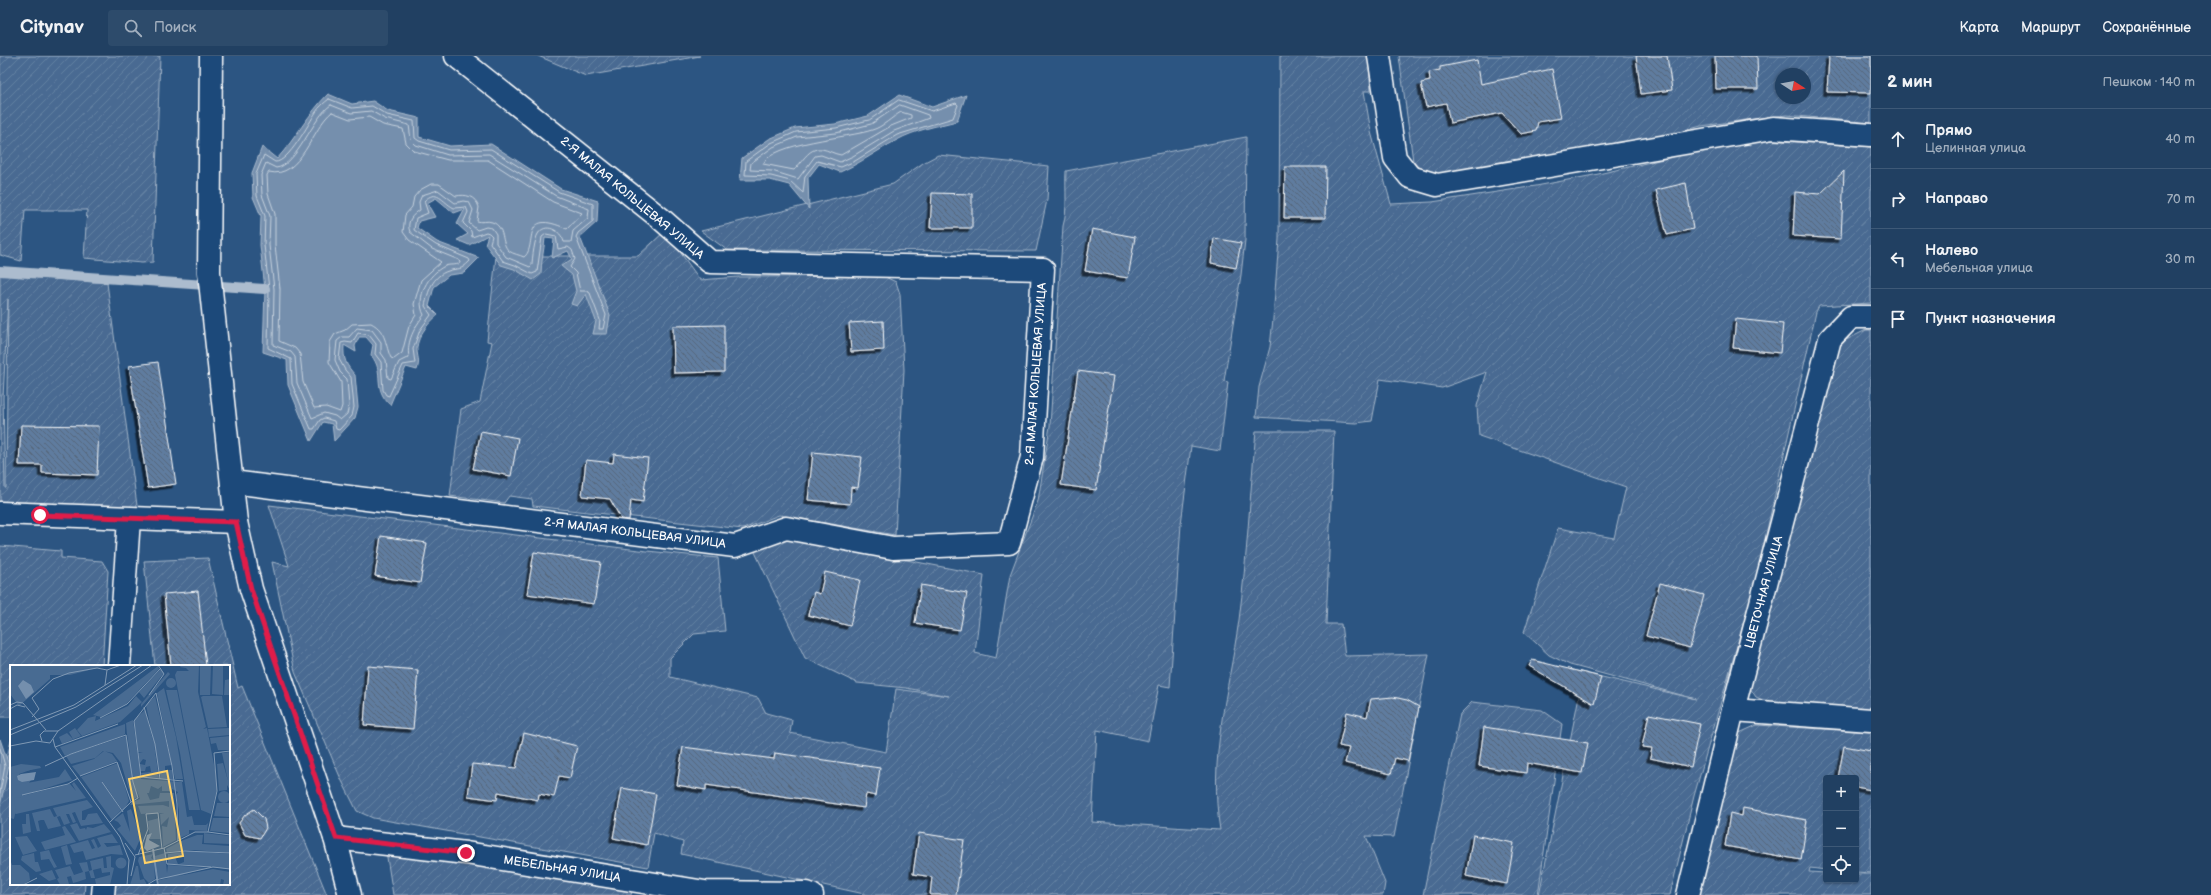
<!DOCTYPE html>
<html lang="ru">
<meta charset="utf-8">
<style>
body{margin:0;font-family:"Balsamiq Sans",sans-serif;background:#2d4b6b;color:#f1f3f6}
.controls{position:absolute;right:12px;bottom:12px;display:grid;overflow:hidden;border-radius:4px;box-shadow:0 1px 3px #0004}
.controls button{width:36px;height:36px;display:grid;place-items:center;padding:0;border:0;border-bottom:1px solid #3e5977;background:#214062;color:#f1f3f6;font:20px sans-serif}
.compass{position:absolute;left:1775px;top:12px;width:36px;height:36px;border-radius:50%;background:#214062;box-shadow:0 1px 3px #0004;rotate:101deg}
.stop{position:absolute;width:12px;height:12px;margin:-9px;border:3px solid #e11d48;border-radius:50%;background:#fff}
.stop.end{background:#e11d48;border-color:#fff;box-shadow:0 1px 4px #0008}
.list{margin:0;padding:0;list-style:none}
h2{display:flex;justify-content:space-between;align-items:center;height:52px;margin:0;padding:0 16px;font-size:17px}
h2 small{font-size:13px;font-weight:400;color:#a2afbe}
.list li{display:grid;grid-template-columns:26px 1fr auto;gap:12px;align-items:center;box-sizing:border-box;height:60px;padding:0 16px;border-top:1px solid #3e5977}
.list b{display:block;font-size:15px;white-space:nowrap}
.list p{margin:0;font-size:13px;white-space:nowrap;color:#a2afbe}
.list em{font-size:13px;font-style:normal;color:#a2afbe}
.icon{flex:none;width:22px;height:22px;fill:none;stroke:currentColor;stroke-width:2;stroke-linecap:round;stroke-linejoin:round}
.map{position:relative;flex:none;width:1871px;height:839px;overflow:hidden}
header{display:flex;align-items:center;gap:24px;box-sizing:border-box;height:56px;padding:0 20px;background:#214062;border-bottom:1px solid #3e5977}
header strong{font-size:19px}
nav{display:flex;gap:22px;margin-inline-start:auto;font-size:14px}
.search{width:280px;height:36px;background:#2d4b6b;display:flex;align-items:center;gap:10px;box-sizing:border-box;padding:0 14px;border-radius:4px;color:#a2afbe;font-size:15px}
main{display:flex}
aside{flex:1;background:#214062}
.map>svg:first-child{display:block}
</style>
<header>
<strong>Citynav</strong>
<div class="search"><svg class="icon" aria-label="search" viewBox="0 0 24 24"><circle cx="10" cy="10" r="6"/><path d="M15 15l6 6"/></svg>Поиск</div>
<nav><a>Карта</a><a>Маршрут</a><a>Сохранённые</a></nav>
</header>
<main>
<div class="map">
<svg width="1871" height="839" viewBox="0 0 1871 839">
<defs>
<pattern id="garden-furrows" width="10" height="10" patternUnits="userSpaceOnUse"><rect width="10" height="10" fill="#486b92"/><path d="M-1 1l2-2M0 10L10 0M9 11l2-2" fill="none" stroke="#6381a2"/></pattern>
<pattern id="building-back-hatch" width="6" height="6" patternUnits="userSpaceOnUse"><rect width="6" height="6" fill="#5e7c9f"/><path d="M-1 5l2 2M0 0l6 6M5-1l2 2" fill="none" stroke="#56667a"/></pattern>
<filter id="shadow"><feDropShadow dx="-3.5" dy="3.5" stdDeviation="0" flood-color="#0009"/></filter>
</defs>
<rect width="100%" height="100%" fill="#2c5582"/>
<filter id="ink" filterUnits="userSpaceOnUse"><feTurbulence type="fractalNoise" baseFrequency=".025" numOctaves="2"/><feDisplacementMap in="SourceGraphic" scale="8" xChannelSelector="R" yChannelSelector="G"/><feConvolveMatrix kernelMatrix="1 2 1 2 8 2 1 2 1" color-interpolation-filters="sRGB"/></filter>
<g filter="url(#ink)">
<g fill="url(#garden-furrows)" stroke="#a4b5c8" fill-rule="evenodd">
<path d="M0 0H160L153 206 142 207 84 202 87 154H25L21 205 0 199Z"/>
<path d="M538 0H700L586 20Z"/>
<path d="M1280 0H1368L1371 35H1364L1371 76 1391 148 1432 146 1536 130 1594 119 1750 83 1871 91V247L1819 250 1816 256 1756 523 1694 740 1670 839H1539L1579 640 1569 634 1568 613 1696 643 1570 609 1549 599 1524 576 1558 472 1614 482 1626 431 1479 380 1477 350 1487 316 1442 332 1380 323 1372 365 1356 367 1256 361 1259 331 1270 291 1273 263 1279 183Z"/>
<path d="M1399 0H1871V67L1787 59 1768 61 1701 70 1616 93 1440 119 1419 112 1413 105ZM1781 18H1805V42H1781Z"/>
<path d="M1246 81 1245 184 1241 219 1224 325 1228 326 1220 395 1191 390 1181 468 1170 631 1159 629 1148 685 1097 674 1092 766 1220 774C1208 703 1229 634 1239 564 1247 502 1250 438 1256 375H1334L1326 568H1341L1345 600 1429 598 1394 781 1366 780 1385 827 1383 839H869L681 798 683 786 654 777 648 811 373 762 357 755 341 723 295 616 272 506 289 510 269 449 647 495 718 502 725 575 694 578 670 602V621L758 642 766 657 792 664 790 677 886 696 896 633 949 640 906 632 857 627 805 602 754 494 793 482 984 519 975 597 996 602 1010 519 1038 445 1050 370 1063 170C1068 153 1065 134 1066 115Z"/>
<path d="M938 99 1049 110 1047 144 1036 195 727 194 701 175 893 128 923 107Z"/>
<path d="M665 175 700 224 738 221 883 220 896 226 900 238 904 314 895 479 779 459 743 473 533 450 532 443 509 440 504 447 450 440 461 353 480 346 492 286 487 285 496 200H638Z"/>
<path d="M0 219 107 227 138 457 0 451ZM8 243 6 432H5L3 342Z"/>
<path d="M1866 274H1871V655L1765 645 1756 641 1750 632 1835 299 1842 286Z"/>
<path d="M0 490 61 495V502L102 505 108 515 102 610H11V661H0Z"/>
<path d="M208 502 238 632 242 630 327 839H113V828H229V610H155L144 505Z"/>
<path d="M1472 646 1542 654 1562 668 1538 839H1423L1460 658Z"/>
<path d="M1757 669 1871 676V817L1856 816V722H1826V814L1810 812 1809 816 1826 817V824H1856V818H1871V839H1696L1735 679Z"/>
<path d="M11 685V828H85L84 839H0V730Z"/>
<path d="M386 795 632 835 631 839H393Z"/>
</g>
<g fill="#748fad" stroke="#acbcce">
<path d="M328 38 352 48 373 45 388 55 419 62V81L450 90 491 88 561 133 598 145 597 166 580 181 610 259 607 278H593L596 265 586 238 577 250 571 248 576 235 572 219 561 210 572 203 568 195 552 202 554 183 545 182C544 195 541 206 541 218L533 224 514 213 501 209 485 188 488 179 469 189 457 184 468 178 457 168 465 153 454 157 436 142 427 147 435 161 419 165 417 172 437 186 479 202 464 217 449 219 434 231 429 250 438 259C428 267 416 282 417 295 418 304 420 304 417 314L406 311 390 349C371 330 386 318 371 299L373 289 366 281H359L355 290 356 296 344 289C343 303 346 309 355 319L358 351 355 362 334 385 332 368 323 366 311 385 288 329 287 304 263 296 265 233 260 189 261 160 253 141 252 117 262 91 277 103C296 82 308 58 328 38Z"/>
<path d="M899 39 932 51 966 39 957 65C937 70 915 74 897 84 878 94 861 107 840 116L819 108 808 122 809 153 789 129 770 124H740L742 102 769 83 795 72 835 68 868 60Z"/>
<path d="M0 683 9 709 0 750Z"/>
</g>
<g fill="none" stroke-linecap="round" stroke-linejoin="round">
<g stroke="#c7d2de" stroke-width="1">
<path d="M329 43 352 52 372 50 387 59 414 65 415 82 419 85 449 94 491 93 559 136 593 148V165L578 177 576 181 606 259 603 273H599L600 264 590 237 587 235H580L576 217 570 211 575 203 572 194 568 191 558 193 556 180 546 178 542 181 537 216 532 218 515 209 503 205 490 187 492 180 489 177 486 176 472 181 471 175 463 167 468 156 466 151 454 152C442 146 437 132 424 145L428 157 416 162 414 174 436 189 469 203 470 205C459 216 460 211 448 215 432 220 428 236 425 250L431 259 420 274 413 293 415 307 403 309 389 340 386 339 383 334 381 306 375 298 376 288 369 279 358 277 352 287 345 286 341 287 339 303 345 314 351 321 354 351 352 360 339 374 336 373 334 365 324 362 320 364 314 373H311L292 328 291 303 268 292 269 233 264 189 265 160 257 140 256 118 264 99 275 106C288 107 309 67 316 56 319 51 324 47 329 43Z"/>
<path d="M899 44 932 55 956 47 958 49 953 62 897 79 855 105 841 111 817 105 805 120 803 137 790 125 771 120 745 119 746 105 771 87 796 76 836 72 869 64Z"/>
<path d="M331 49 351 57 371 55 385 63 409 69 411 84 416 89 448 99 489 98 556 140 589 153 588 162 573 175 571 186H564C561 174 545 166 538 178 535 182 532 203 532 209L530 211 506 201 496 187V178L492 172 486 171 477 174 469 167 473 154 469 146 463 145 455 147 438 134 422 139 419 146 420 154C412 159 406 166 410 176L432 193 459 204 460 207C456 210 450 208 445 210 428 218 415 241 424 259 415 270 406 286 409 301L399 306 391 323 388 322 386 304 381 297V286L372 274 357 272 349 281H342L337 285 335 304 340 316 347 323 349 350 347 358 340 364 335 360 324 357 312 362 297 327 295 301 291 296 273 289 274 233 269 189 270 160 262 139 261 119 266 107 276 112C297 110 313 60 331 49Z"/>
<path d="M900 49 928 59 929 62 894 75 853 100 840 106 821 99 815 100 798 123 772 115 750 114 751 107 773 91 797 81 836 77 871 68Z"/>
<path d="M332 56 350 63 369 61 383 69 403 73 406 87 414 95 448 104H488L553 146 582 157 567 173C519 151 538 191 524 201 520 199 513 198 509 195 500 187 506 171 492 166 487 164 482 167 477 165L479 151C475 140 466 138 456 140L439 128H431L420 134 414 141 412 151 405 159 403 176 409 184 441 206 421 224 414 248 416 259 409 270 402 297 394 303 391 302C385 290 387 275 371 267L352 268 345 274 335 278 330 286 329 306 341 326 342 350 340 356 326 351 314 352 303 326 300 298 295 292 279 285 280 233 275 189V158L268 138 267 119 269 116C301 124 312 71 332 56Z"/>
<path d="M901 56 911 59V62L891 70 841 99C834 98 828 94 822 93 808 91 802 107 794 114L763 108C773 86 849 82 872 74 883 71 892 61 901 56Z"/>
<path d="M0 692 5 710 0 737"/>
</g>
<path stroke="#acbcce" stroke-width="10" d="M0 215 265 233"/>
</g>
<g fill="url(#building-back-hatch)" stroke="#fff" filter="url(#shadow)">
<path d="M1636 0H1667L1672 34 1641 38Z"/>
<path d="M1715 0H1757L1758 33H1716Z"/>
<path d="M1829 0H1871V37L1827 36Z"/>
<path d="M1477 4 1481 28 1552 13 1561 62 1538 66 1536 75 1521 78 1502 57 1450 67 1446 47 1426 51 1421 27 1430 25 1429 16 1440 14V11Z"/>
<path d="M1285 111H1326L1325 162H1284Z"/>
<path d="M1844 115 1841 183 1793 180 1795 136 1820 138Z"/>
<path d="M1686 127 1693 173 1667 179 1656 134Z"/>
<path d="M932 137 972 138V172H930Z"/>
<path d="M1092 173 1135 181 1128 222 1085 215Z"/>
<path d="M1214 182 1241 187 1236 212 1211 207Z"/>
<path d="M1736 263 1783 268 1780 297 1733 292Z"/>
<path d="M883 265 884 294 851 296 849 267Z"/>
<path d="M724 269V316L674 317 673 270Z"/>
<path d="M158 306 176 428 148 432 129 310Z"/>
<path d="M1078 315 1114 320 1096 434 1061 429Z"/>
<path d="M21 369 99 370 97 419 42 417V409H19Z"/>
<path d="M481 375 518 382 511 420 473 413Z"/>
<path d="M813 396 862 401 858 432 851 431 850 448 808 444Z"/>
<path d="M614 398 648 402 643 446 631 444 629 464 621 463 610 443 582 440 586 404 613 407Z"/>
<path d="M381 480 427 487 420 527 375 520Z"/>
<path d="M534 496 601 506 594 548 527 538Z"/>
<path d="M825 516 860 524 850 570 808 559 814 536 820 538Z"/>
<path d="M1660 527 1704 539 1690 592 1646 580Z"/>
<path d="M921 529 967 537 960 574 915 567Z"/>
<path d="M198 535 206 610H171L164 538Z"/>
<path d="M1532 604 1601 621 1594 648 1529 610Z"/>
<path d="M368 610 418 614 413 673 364 669Z"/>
<path d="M1393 641 1407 644 1419 651 1408 705 1395 702 1391 718 1345 707 1349 692 1339 690 1347 656 1367 661 1371 643Z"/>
<path d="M1649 658 1700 668 1691 711 1650 702 1652 692 1642 691Z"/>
<path d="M1484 671 1588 687 1582 717 1527 707 1526 717 1479 710Z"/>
<path d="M524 677 577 690 570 722 559 720 554 741 539 738 538 744 498 736 497 744 468 740 472 708 516 712Z"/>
<path d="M1844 690 1871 695V734L1856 731V722H1838Z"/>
<path d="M683 691 774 703 775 697 880 712 876 740 866 738 864 752 706 729V734L677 729Z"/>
<path d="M622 732 656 738 647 789 613 782Z"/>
<path d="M1743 752 1807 764 1801 804 1725 790 1730 757 1742 760Z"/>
<path d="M254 753 264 763 266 772 260 782 245 779 239 767 245 759Z"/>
<path d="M919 777 964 784 956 839H930L932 821 913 818Z"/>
<path d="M1473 779 1514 787 1507 828 1466 820Z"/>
</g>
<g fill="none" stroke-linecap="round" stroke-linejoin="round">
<defs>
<g id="minor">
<path d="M211 0 209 216 236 466 251 533 335 782 350 839"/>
<path d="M1379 0 1395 102 1410 121 1437 129 1773 72 1871 79"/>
<path d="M232 426 735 490 786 472 893 492 1009 487 1032 401 1043 213 710 206 660 162 456 0"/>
<path d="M0 457 236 466"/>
<path d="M119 610 129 463"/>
<path d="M1733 654 1871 664"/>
<path d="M335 782 466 797 705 836 807 837 812 839"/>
<path d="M103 839 104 828"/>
<path d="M1688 839 1733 654 1830 283 1851 261H1871"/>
</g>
</defs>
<use href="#minor" stroke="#fff" stroke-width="25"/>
<use href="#minor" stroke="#1f4a7a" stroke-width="22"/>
</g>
</g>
<g fill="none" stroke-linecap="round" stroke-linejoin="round" filter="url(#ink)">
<path stroke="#e11d48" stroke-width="5" d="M40 459 236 466 251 533 336 782 466 797"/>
</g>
<g text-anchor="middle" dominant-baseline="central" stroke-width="3" stroke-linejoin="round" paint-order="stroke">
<g font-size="12" fill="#fff" stroke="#1f4a7a">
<text transform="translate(632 142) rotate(40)">2-Я МАЛАЯ КОЛЬЦЕВАЯ УЛИЦА</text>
<text transform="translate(1036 318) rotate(-86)">2-Я МАЛАЯ КОЛЬЦЕВАЯ УЛИЦА</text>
<text transform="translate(635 477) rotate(7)">2-Я МАЛАЯ КОЛЬЦЕВАЯ УЛИЦА</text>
<text transform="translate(1764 536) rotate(-75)">ЦВЕТОЧНАЯ УЛИЦА</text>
<text transform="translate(562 813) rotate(9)">МЕБЕЛЬНАЯ УЛИЦА</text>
</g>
</g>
<g transform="translate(10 609)">
<rect width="220" height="220" fill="#2c5582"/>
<path d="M0 0H99L60 10H40V14L9 41 0 29Z" fill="#486b92"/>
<path d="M0 104H23L9 109 10 112 21 115 10 131 11 146 5 149 4 154 0 153ZM0 194 2 200H10L19 208 20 215 13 220H0Z" fill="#486b92"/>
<path d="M171 0H189L188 27 196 62 193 64 197 63 205 105 207 124 201 149 191 145 165 10 167 6H179L176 3 170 2ZM190 0H201L200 30H190ZM203 0H213V30L202 29ZM148 1 149 4 116 39 91 52 83 50ZM151 4 154 8 134 33 129 27ZM158 7 160 9 131 42V39ZM156 18a5 5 0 1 1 10 0a5 5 0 1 1-10 0ZM220 14V30H214L215 15ZM154 23 166 72 173 114H165L147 28ZM156 25H167L190 145H179L170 88ZM126 31 132 37 110 57 72 71 67 65 78 53 86 51 85 56 118 41ZM145 31 162 100 155 101V105H162L163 114H151L136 40ZM193 31H212L217 62 198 63 191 32ZM135 45 144 79 149 113 133 112 131 108 141 107 140 101 136 102 135 106H130V99L135 100 136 95 133 94 130 98 128 88 133 87H128L124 55ZM220 54V70L199 72 198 64 219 63ZM123 55 131 114 172 117 177 152 182 151 184 160H196L198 158 197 166 179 165V169L168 174 169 146 166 130 168 127 162 124V126H152V121L148 124 141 121 139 128H137L140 135 149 133 150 128H164L166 175 153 182 152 161 157 162 159 152 151 160 150 149 154 148 131 149 128 141 153 140 159 142V136L120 140 122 137 130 134 124 118 117 69 116 58ZM115 59V69L112 71 55 91 50 82ZM65 63 71 71 52 79 49 72 57 68 63 74 59 67ZM116 71 128 132 122 135 111 98 103 88 93 86 85 93 61 99 56 91ZM220 71V85H208L206 78 201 79 200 73ZM94 86 102 89 107 96 70 111 62 101 84 94ZM220 87V125L217 120V125L209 126 207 99 213 98 218 116 212 88ZM108 98 119 136 113 146 92 116 111 145 102 155 71 112ZM11 99 30 101 31 103 0 109V102ZM55 104 62 115 11 131 60 119 66 126 62 119 64 117 76 133 6 149 4 133 11 132H3L1 121 49 112ZM208 132a6 6 0 1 1 12 0a6 6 0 1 1-12 0ZM77 135 83 142 72 146V155H75L78 149 87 148 93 158 71 161 65 147 62 148 66 157 63 158 59 149H56L60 158 54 160 50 151 47 152 51 161 38 164 34 155H31L28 156 30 166H27L22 148 40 144 44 152 47 151 43 143ZM207 138H220V152L204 151ZM121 144 131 172 125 186 107 164 111 161 108 157 104 155 113 148 120 167 127 180 120 167 117 146ZM16 149H19L21 167 13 169 12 159H16ZM149 153 151 174H140L138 156ZM203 153H220V168L200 166ZM67 158 70 164 75 163 76 165 77 162 83 163 94 159 101 167 69 176 60 160ZM55 161 66 177 35 185 31 177 55 170 52 162ZM194 168 220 171V179L194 178ZM102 169 108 178H94L97 182 110 180 113 190 101 189 76 195 73 186 64 188 60 180 78 175 82 184 85 183 81 175 84 174 88 183 91 181 87 173ZM187 170H193L192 179 220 181V188L184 185 157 187 156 184 171 176ZM17 171 27 186 13 190 5 172ZM57 180 62 199 56 200 51 182ZM39 185 42 193 47 202 44 203 39 194 31 195 30 187ZM179 186 220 189V204L169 199 174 197V192H165L168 199H158V189ZM24 188 25 197H28L31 206 26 207 11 195 12 191ZM155 188 157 208 158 200 197 203 161 213H148L145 191ZM143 189 141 193 144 195 145 214 139 218 134 213 128 196 129 192ZM101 191V202L104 203 100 220H82L86 219 85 214 100 210V207L92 208 91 203 83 205 85 213H81L79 206 75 207 76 214 67 217 63 218 61 211 57 212 59 219 54 220H50L47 214 49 213 45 205 60 201 64 210 73 207 69 198 77 197 79 206 82 205 80 196 93 193 94 203H97L96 192ZM105.5 198a5.5 5.5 0 1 1 11 0a5.5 5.5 0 1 1-11 0ZM126 201H128L130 215 134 214 137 220H120ZM203 204 220 207V220H213L214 215 211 214 210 220H149V215ZM42 205 46 214 39 216 29 209Z" fill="#486b92"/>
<path d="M13 15 21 20 24 27 16 34 8 21ZM26 107 24 115 12 117 8 115 7 111 11 109ZM142 168 139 175 150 181 137 186 134 183 137 170Z" fill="#748fad"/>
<path fill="none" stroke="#748fad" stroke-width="2" d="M143 184 148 220"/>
<path fill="none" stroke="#8099b4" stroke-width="1" d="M95 20 97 5M146 28 162 101 167 139 168 176M146 28 124 56 131 112 173 116M139 30 154 9 148 0M0 40 7 37 13 38 36 65M134 42 145 79 150 114M0 44 7 40 15 42M22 52 29 44 22 33 43 14 59 8 87 3 97 5 111 0M90 53 117 39 151 3M0 65 64 40 127 0M0 70 66 42 133 0M43 74 45 82 110 172 119 195 117 220M32 76 30 70 34 66H48M0 81 26 76 40 78 48 66 142 0M45 82 108 59M35 101 61 89 116 70 123 117 128 133 121 137 100 157M70 111 107 97 121 137M92 117 113 147M12 130 58 119 68 113M198 167 220 170M115 178 125 192 121 211M154 183 157 199 201 202M155 188 175 186 220 188M125 190 154 183 185 167H198L207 126 204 88 220 86M128 190 138 164 136 149 148 148 152 184M13 220 27 213M137 220 145 215 203 202 220 204"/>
<path fill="#ffd166" fill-opacity="0.15" stroke="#ffd166" stroke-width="2" d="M157 106 173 191 135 198 119 114Z"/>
<rect width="220" height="220" fill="none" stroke="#fff" stroke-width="2"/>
</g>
</svg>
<div class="controls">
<button>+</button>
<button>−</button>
<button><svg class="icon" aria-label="locate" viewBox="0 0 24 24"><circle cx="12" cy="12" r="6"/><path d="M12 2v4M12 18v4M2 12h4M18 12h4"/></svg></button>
</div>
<svg class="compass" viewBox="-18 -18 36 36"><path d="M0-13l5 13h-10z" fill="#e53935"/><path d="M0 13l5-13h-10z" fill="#a2afbe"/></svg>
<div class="stop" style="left:40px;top:459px"></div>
<div class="stop end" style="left:466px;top:797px"></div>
</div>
<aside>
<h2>2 мин<small>Пешком · 140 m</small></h2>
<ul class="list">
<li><svg class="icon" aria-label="ahead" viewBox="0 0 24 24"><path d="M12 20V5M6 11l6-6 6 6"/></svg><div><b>Прямо</b><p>Целинная улица</p></div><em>40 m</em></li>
<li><svg class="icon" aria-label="right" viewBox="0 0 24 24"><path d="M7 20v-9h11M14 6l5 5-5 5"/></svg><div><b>Направо</b></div><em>70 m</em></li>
<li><svg class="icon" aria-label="left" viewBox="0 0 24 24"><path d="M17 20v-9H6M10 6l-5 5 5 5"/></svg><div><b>Налево</b><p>Мебельная улица</p></div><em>30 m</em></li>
<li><svg class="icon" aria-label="arrive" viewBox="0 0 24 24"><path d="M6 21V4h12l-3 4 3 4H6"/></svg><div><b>Пункт назначения</b></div></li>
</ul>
</aside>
</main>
